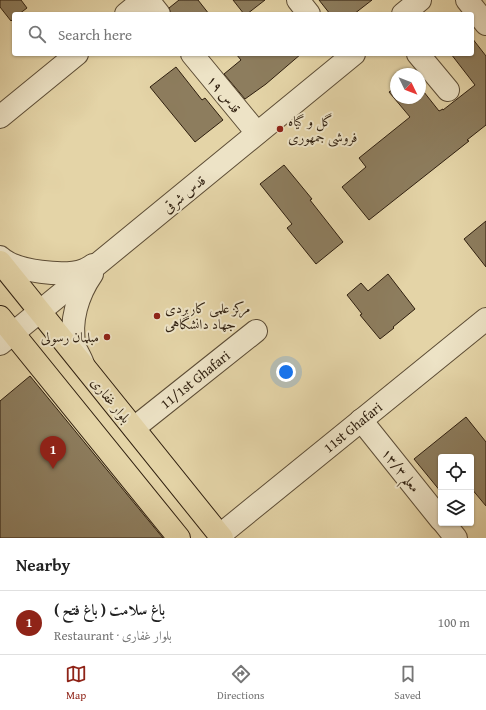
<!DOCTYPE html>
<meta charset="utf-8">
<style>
body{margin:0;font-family:"Gentium Book Plus",Amiri,serif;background:#f6f6f6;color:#222}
.controls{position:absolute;right:12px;bottom:12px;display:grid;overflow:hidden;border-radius:4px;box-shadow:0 1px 3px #0004}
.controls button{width:36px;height:36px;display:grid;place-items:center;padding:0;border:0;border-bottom:1px solid #e0e0e0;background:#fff;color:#222;font:20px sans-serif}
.compass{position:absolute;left:390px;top:68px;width:36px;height:36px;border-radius:50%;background:#fff;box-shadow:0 1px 3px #0004;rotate:133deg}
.you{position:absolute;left:286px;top:372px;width:14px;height:14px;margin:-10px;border:3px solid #fff;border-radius:50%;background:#1a73e8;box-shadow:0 0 0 6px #1a73e833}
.badge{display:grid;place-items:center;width:26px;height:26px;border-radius:50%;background:#8f2418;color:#fff;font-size:13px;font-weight:700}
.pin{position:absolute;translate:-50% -33px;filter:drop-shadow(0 1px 2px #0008)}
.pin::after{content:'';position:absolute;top:21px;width:14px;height:12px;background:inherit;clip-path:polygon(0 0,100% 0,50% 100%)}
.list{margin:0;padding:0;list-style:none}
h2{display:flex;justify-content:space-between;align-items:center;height:52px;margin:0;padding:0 16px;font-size:17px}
h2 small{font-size:13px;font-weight:400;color:#767676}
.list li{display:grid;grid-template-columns:26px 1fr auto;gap:12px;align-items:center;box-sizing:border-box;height:64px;padding:0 16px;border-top:1px solid #e0e0e0}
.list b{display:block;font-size:15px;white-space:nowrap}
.list p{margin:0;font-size:13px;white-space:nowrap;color:#767676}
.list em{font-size:13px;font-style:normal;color:#767676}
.icon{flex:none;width:22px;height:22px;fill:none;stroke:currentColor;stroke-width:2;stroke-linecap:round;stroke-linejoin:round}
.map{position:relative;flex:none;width:486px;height:538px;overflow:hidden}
.search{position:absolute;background:#fff;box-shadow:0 1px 3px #0004;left:12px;right:12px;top:12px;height:44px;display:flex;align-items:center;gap:10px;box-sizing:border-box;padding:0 14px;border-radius:4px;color:#767676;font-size:15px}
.sheet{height:116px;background:#fff}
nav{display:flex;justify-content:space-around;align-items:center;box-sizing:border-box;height:56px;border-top:1px solid #e0e0e0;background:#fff;font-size:11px;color:#767676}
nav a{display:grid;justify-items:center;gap:2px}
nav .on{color:#8f2418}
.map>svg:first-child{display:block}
</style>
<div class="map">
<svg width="486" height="538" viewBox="0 0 486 538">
<rect width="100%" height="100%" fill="#e4d4a7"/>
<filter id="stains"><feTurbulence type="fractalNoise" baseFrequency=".005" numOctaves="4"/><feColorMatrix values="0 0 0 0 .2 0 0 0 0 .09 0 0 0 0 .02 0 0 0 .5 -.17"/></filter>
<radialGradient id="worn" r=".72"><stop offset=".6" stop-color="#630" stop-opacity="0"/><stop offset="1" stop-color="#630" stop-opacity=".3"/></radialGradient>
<g fill="#8d7d5e" stroke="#2f1f0f">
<path d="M0 0H21L27 8 19 14H14V18L11 21 0 7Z"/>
<path d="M179 0H198L209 14H171L169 8Z"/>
<path d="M233 0H265L247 14H244Z"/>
<path d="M319 0H372L354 14H330Z"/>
<path d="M472 38 486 56V125L467 140 469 141 369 220 342 187 366 167 359 158 410 117 389 92 396 87V98H420V87L439 111 443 109V110L475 85 451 54H472Z"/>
<path d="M236 54H301L266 84 245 99 224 74 241 60Z"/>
<path d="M176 67 202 100 205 98 223 120 195 142 150 87Z"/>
<path d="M284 165 312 199 310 200 343 242 316 264 287 228 292 224 260 184Z"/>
<path d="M486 221V267L464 239Z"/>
<path d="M388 274 415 309 393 327 394 328 380 339 360 315 362 314 347 295 361 283 368 291Z"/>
<path d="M30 376 158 532 163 538H0V401Z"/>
<path d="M466 417 486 442V506L471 488V457H441V492L414 459Z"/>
</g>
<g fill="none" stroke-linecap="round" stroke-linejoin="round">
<defs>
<g id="minor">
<path d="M148 0 159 14"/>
<path d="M298 0 309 14"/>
<path d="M467 0 486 24"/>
<path d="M126 14 143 0"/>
<path d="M403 14 420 0"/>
<path d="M192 54 257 133"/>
<path d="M418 54 448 90"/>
<path d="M0 117 77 54"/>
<path d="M0 257C16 272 65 277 84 270 87 269 90 267 93 265"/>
<path d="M0 344 354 54"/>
<path d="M83 364C81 358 77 352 75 347 69 322 78 294 92 274"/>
<path d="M361 420 441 520"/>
<path id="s1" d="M134 428 256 331"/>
<path d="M444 523 456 538"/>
<path id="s2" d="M220 535 486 319"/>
</g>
<g id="major">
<path d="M0 262 222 538"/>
<path d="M0 317 179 538"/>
</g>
</defs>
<use href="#minor" stroke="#5c4c35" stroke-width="24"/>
<use href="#major" stroke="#2f1f0f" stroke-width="24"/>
<use href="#minor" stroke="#ede3c6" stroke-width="22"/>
<use href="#major" stroke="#e4d4a7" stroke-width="22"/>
</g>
<g fill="#8f2418" stroke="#ede3c6" stroke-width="1.5">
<circle cx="280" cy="129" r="4"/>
<circle cx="157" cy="316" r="4"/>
<circle cx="107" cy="337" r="4"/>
</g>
<g text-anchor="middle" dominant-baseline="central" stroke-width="4" stroke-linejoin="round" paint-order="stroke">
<g font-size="14" fill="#2f1f0f" stroke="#ede3c6">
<text transform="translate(224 94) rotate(51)">قدس ۱۹</text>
<text transform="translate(184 194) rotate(-39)">قدس شرقی</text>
<text stroke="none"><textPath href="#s1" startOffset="78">11/1st Ghafari</textPath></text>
<text transform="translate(111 400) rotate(51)">بلوار غفاری</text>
<text stroke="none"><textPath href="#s2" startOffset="171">11st Ghafari</textPath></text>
<text transform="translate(401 470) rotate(51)">معلم ۱۳/۳</text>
</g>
<g font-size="14" fill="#2f1f0f" stroke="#ede3c6" text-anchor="start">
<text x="288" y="121">گل و گیاه<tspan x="288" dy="16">فروشی جمهوری</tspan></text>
<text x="165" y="308">مرکز علمی کاربردی<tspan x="165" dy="16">جهاد دانشگاهی</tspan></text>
<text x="99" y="337" text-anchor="end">مبلمان رسولی</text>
</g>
</g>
<rect width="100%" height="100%" filter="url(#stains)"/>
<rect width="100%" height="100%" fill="url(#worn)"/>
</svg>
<div class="controls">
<button><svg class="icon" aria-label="locate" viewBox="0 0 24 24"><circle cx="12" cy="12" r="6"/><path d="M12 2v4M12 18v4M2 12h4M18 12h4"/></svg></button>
<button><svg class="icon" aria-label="layers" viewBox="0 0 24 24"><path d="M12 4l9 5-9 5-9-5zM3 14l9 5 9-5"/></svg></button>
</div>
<svg class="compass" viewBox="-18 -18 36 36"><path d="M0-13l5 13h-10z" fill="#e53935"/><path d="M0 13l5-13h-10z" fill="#767676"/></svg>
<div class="you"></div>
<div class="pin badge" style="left:53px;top:469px">1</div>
<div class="search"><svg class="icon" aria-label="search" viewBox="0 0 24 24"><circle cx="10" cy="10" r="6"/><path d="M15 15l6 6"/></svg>Search here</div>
</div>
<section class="sheet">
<h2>Nearby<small></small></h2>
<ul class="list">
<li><span class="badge">1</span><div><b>باغ سلامت ( باغ فتح )</b><p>Restaurant · بلوار غفاری</p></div><em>100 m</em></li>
</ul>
</section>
<nav>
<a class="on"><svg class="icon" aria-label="map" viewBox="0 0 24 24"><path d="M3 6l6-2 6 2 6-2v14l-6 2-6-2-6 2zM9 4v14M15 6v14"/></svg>Map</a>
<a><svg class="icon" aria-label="directions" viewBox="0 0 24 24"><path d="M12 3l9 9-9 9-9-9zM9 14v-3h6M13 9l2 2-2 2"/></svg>Directions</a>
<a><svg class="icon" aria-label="saved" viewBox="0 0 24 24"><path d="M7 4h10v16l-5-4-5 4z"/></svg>Saved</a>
</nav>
